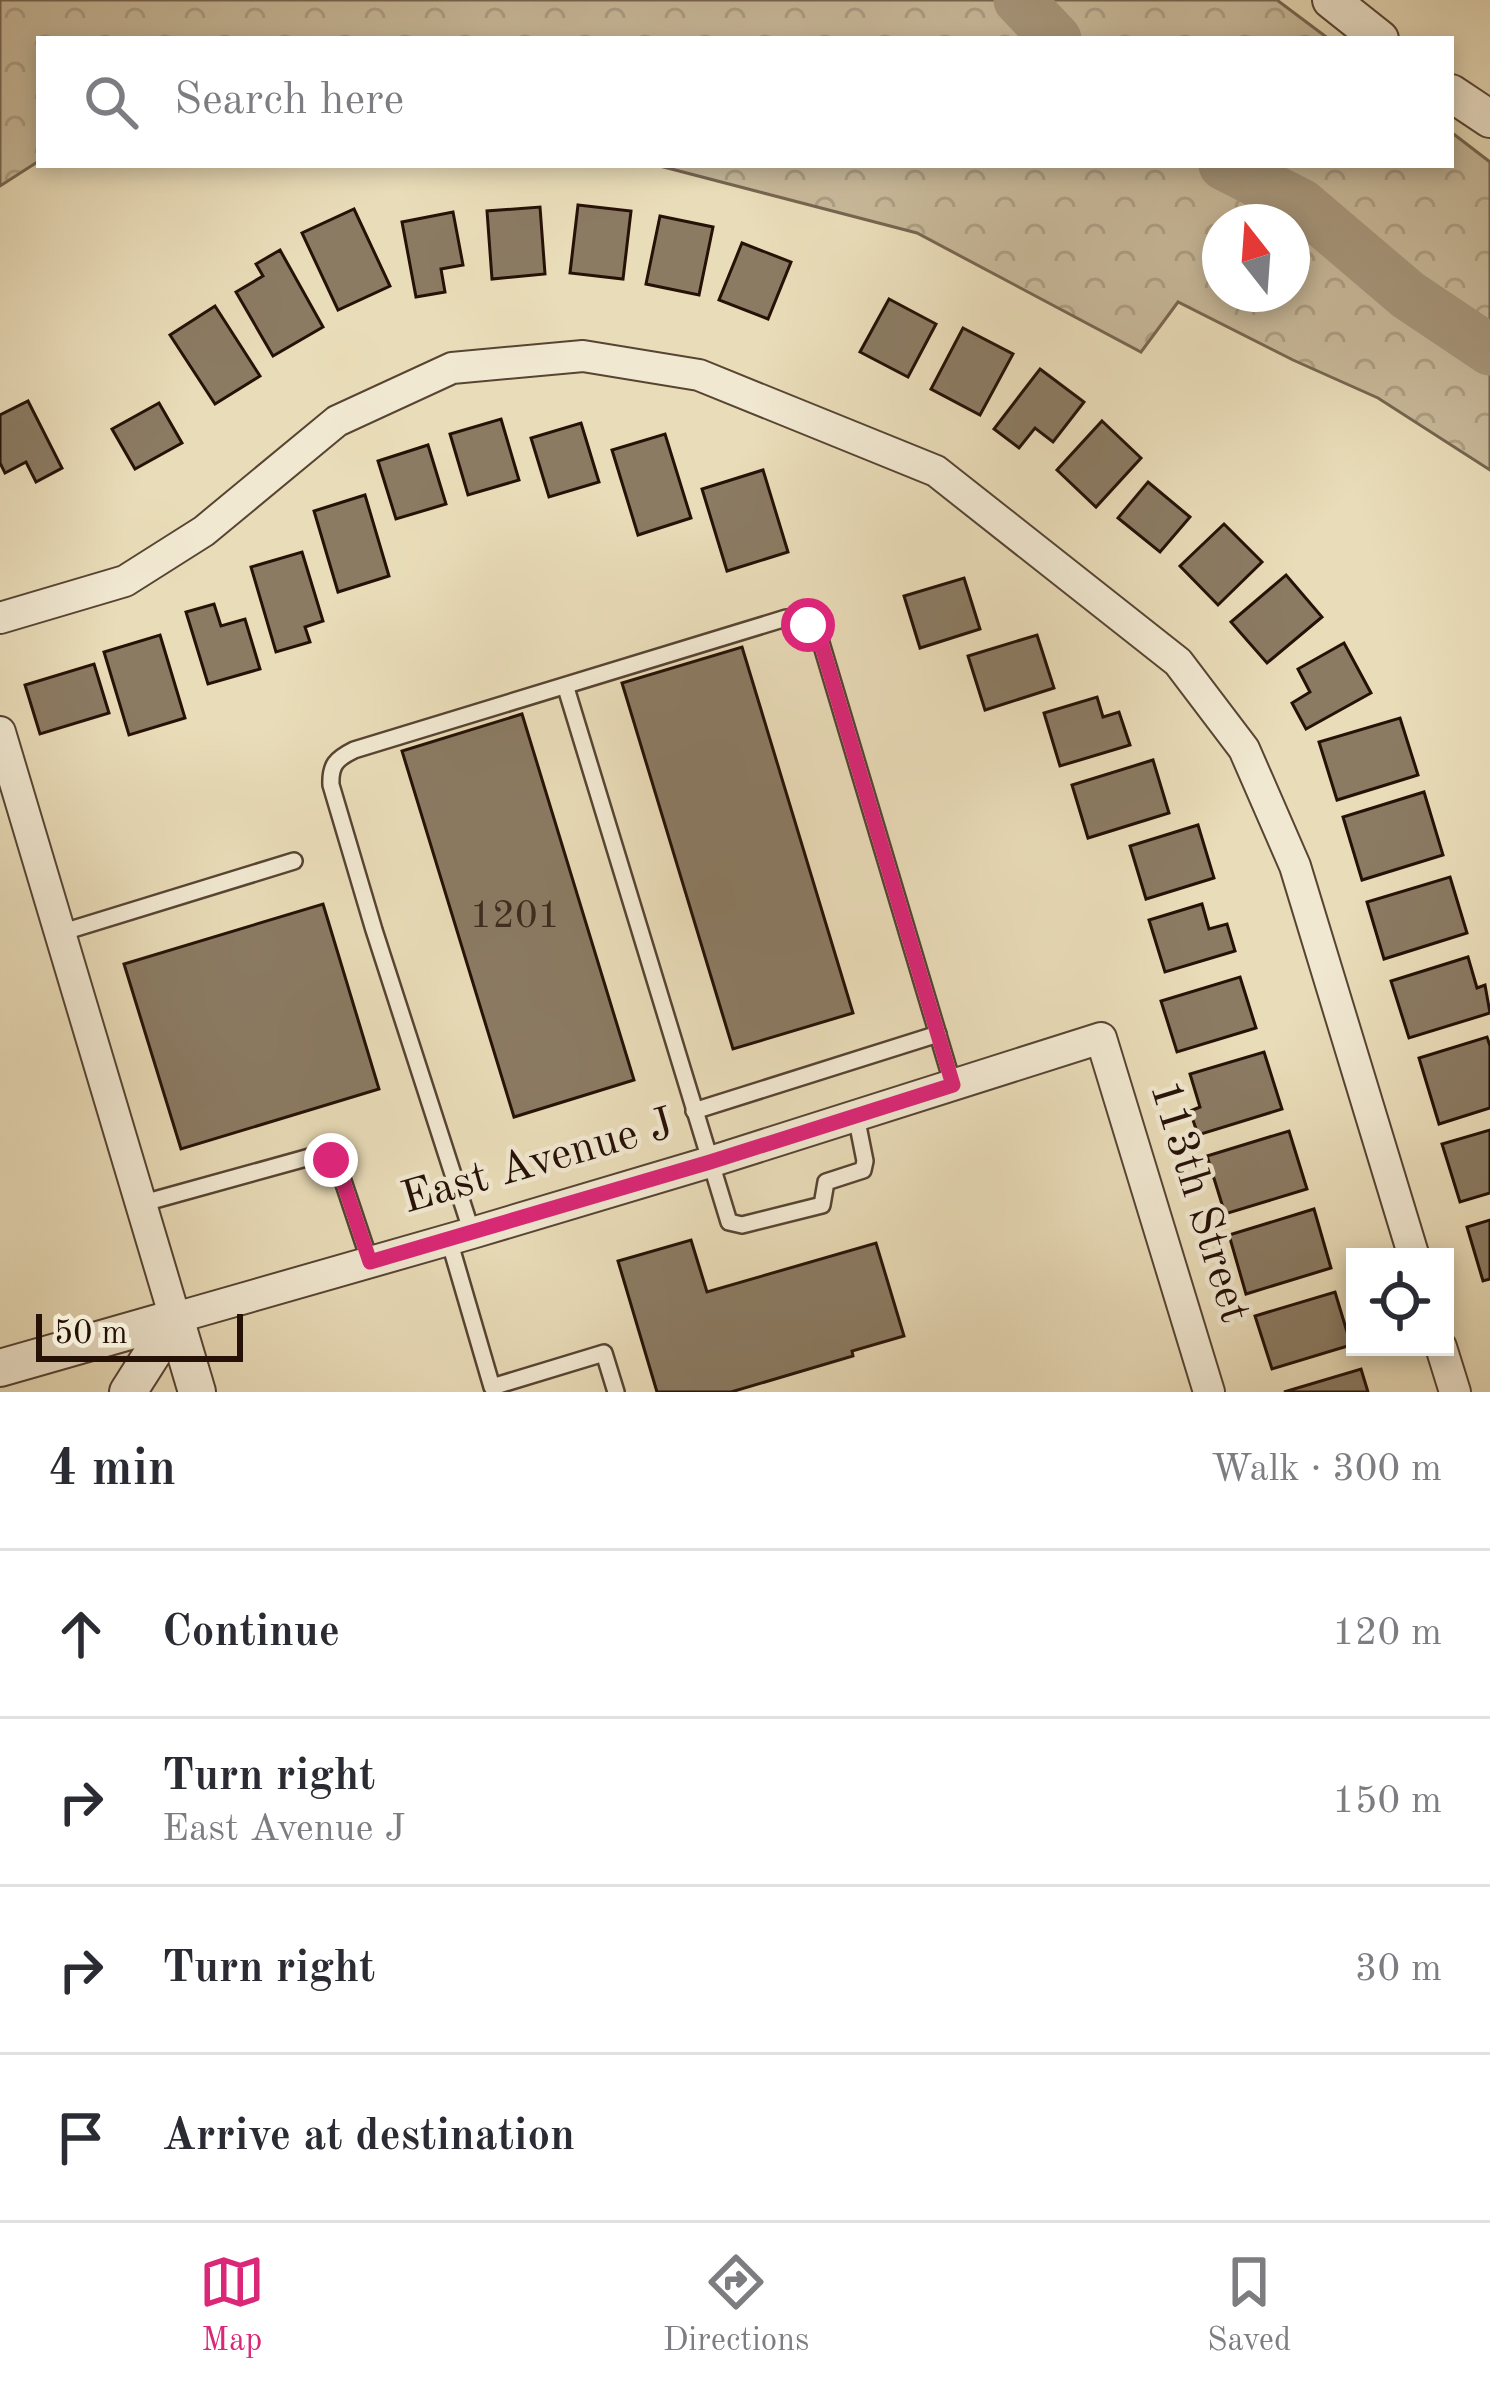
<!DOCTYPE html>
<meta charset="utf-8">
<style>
body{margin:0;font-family:"Old Standard TT",serif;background:#f7f7f7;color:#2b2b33}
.controls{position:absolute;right:36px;bottom:36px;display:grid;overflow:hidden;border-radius:0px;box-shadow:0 6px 18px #0003}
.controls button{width:108px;height:108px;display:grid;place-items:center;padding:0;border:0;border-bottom:3px solid #e1e1e2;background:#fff;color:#2b2b33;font:60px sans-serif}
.compass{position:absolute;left:1202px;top:204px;width:108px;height:108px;border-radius:50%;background:#fff;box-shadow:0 6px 18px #0003;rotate:343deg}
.scale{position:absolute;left:36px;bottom:30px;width:207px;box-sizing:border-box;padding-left:12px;border:6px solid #261107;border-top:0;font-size:33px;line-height:42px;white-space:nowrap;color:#261107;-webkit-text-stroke:9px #f1e8d1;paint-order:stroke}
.stop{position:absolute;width:36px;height:36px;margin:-27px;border:9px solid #db2777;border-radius:50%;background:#fff}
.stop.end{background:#db2777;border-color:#fff;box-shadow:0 3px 12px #0008}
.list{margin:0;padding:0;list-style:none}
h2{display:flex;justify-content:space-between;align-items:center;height:156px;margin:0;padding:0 48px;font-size:51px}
h2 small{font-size:39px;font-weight:400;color:#7c7c81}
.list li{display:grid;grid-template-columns:78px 1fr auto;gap:36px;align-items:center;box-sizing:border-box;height:168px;padding:0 48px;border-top:3px solid #e1e1e2}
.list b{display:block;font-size:45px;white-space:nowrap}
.list p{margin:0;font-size:39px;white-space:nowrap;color:#7c7c81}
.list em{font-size:39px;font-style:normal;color:#7c7c81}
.icon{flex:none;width:66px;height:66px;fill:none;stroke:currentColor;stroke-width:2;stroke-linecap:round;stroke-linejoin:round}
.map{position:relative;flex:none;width:1490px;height:1392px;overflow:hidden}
.search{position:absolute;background:#fff;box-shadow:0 6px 18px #0003;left:36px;right:36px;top:36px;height:132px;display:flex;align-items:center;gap:30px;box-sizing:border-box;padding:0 42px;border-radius:0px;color:#7c7c81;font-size:45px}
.sheet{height:828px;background:#fff}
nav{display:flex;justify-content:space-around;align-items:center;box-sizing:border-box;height:168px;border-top:3px solid #e1e1e2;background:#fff;font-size:33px;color:#7c7c81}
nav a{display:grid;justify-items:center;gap:6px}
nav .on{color:#db2777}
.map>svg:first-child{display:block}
</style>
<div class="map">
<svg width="1490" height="1392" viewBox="0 0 1490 1392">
<defs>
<pattern id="forest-crowns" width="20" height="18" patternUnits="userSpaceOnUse" patternTransform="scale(3)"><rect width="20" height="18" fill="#c8b99a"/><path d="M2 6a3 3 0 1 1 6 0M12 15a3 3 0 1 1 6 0" fill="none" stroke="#ac9e83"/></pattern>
</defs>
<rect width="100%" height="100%" fill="#e9dcb8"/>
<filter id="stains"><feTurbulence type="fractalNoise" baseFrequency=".00167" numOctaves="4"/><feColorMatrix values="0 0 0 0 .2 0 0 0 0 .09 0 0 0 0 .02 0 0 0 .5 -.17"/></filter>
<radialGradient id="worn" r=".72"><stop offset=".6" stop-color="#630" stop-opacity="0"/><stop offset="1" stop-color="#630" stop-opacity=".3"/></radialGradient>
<g fill="url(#forest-crowns)" stroke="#776550" stroke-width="3" fill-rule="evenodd">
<path d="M0 0H1277L1329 39H39V161L0 186Z"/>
<path d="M1451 132 1490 162V470L1378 398 1293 360 1178 302 1141 352 917 233 656 165H1451ZM1220 222H1292V294H1220Z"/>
</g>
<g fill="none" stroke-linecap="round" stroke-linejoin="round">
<g stroke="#a7977c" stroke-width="51">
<path d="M1019 0 1056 39"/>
<path d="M1224 165 1301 204 1408 295 1490 350"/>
</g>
</g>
<g fill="#8b7b63" stroke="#261107" stroke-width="3">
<path d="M578 205 631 211 623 279 570 273Z"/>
<path d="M540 207 545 274 492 279 487 211Z"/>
<path d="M354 209 390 286 338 310 302 233Z"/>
<path d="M453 212 463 265 441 269 445 292 416 297 402 222Z"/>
<path d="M660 216 713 227 699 295 646 284Z"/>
<path d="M742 243 791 262 768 319 719 300Z"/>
<path d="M280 250 323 327 273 356 236 292 263 276 256 264Z"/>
<path d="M889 299 936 324 908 377 860 352Z"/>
<path d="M215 306 260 376 215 404 170 335Z"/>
<path d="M963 328 1013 354 980 415 931 389Z"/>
<path d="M1040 369 1084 402 1053 442 1035 428 1019 448 994 429Z"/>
<path d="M28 401 62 468 36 482 26 462 5 473 0 463V415Z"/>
<path d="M159 403 182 443 135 469 112 429Z"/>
<path d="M501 419 519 480 468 495 450 434Z"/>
<path d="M1102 421 1141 458 1096 507 1057 470Z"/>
<path d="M581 423 599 482 549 497 531 438Z"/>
<path d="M665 434 691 518 638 535 612 450Z"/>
<path d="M428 445 446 504 396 519 378 461Z"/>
<path d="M763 470 788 552 727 571 702 489Z"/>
<path d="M1148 482 1190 517 1160 552 1118 518Z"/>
<path d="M365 495 389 576 338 592 314 511Z"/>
<path d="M1224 524 1262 562 1218 605 1180 566Z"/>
<path d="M302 552 323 621 305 627 310 642 276 652 251 567Z"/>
<path d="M1286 575 1322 617 1267 663 1231 622Z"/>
<path d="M964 578 980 629 920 648 904 596Z"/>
<path d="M214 604 221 626 245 619 260 669 208 684 186 612Z"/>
<path d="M160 635 185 718 129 735 104 652Z"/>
<path d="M1037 635 1054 688 985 710 968 656Z"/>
<path d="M1344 643 1371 693 1306 729 1292 703 1310 692 1298 669Z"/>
<path d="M742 647 853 1013 733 1049 622 683Z"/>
<path d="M94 664 109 713 40 734 25 685Z"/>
<path d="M1097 697 1103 717 1119 712 1130 745 1060 766 1044 713Z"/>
<path d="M522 714 634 1080 514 1117 402 751Z"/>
<path d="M1400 718 1418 775 1337 800 1319 742Z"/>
<path d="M1153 760 1169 813 1088 838 1072 785Z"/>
<path d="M1424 792 1443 855 1362 880 1343 817Z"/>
<path d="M1198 825 1214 878 1146 899 1130 846Z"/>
<path d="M1450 877 1467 933 1384 959 1367 902Z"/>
<path d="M323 904 379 1089 181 1149 124 964Z"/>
<path d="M1202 904 1209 929 1227 924 1235 951 1165 972 1149 920Z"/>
<path d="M1468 957 1477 988 1485 985 1490 1013 1409 1038 1391 981Z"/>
<path d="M1240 977 1256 1028 1177 1052 1161 1001Z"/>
<path d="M1487 1037 1490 1046V1108L1439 1124 1419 1058Z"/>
<path d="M1264 1052 1282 1109 1198 1135 1190 1111 1200 1107 1190 1074Z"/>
<path d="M1490 1130V1193L1460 1202 1442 1144Z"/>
<path d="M1289 1131 1307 1189 1225 1214 1207 1156Z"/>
<path d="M1314 1209 1331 1268 1246 1294 1229 1235Z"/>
<path d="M1490 1220V1279L1483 1281 1467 1227Z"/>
<path d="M691 1240 707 1292 876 1243 904 1336 852 1351 853 1356 731 1392H657L618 1261Z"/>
<path d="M1335 1292 1351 1345 1272 1369 1255 1316Z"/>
<path d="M1361 1369 1368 1392H1284Z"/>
</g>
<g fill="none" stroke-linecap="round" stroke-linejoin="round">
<defs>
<g id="service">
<path d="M566 688 729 1222 742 1225 822 1205 826 1182 863 1170 865 1161 856 1116"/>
<path d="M60 933 294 861"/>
<path d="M694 1111 938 1034"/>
<path d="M140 1204 317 1155 331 1159 340 1172 370 1262"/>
<path d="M472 1233 374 930 331 785C330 765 336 759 354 750L786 618 801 619 819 636 953 1085"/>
<path d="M449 1240 492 1387 604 1353 616 1392"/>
</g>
<g id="minor">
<path d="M0 618 125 581 204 531 337 421 452 368 583 356 699 375 936 471 1178 662 1244 749 1295 866 1414 1257"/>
<path d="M0 732 175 1318 472 1233 710 1162 1101 1038 1209 1392"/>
<path d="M1441 1347 1455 1392"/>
</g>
<g id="tertiary">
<path d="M1331 0 1380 39"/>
<path d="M1451 93 1490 119"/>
<path d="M175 1318 197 1392"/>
<path d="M0 1368 175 1318"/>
<path d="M128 1392 175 1318"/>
</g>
</defs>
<use href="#service" stroke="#574433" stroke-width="20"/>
<use href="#minor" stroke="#574433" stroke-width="34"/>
<use href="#tertiary" stroke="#574433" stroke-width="40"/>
<use href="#service" stroke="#f1e8d1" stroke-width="15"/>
<use href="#minor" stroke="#f1e8d1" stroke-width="30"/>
<use href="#tertiary" stroke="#f1e8d1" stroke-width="36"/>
</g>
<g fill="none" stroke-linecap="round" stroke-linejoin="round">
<path stroke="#db2777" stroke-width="15" d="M331 1160 340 1172 370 1262 710 1162 953 1085 819 636 808 625"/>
</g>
<g text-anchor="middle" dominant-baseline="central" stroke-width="9" stroke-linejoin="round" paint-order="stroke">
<g font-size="39" fill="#3f2c1e">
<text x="515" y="916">1201</text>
</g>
<g font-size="45" fill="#261107" stroke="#f1e8d1">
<text transform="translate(538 1163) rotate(-16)">East Avenue J</text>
<text transform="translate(1198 1202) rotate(73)">113th Street</text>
</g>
</g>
<rect width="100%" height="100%" filter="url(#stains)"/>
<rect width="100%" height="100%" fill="url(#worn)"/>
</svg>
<div class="controls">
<button><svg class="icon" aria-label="locate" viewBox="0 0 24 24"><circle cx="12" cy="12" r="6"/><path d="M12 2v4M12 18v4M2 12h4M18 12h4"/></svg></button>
</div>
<svg class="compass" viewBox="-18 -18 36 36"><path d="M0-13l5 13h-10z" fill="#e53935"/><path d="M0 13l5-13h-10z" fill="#7c7c81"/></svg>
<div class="scale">50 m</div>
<div class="stop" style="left:808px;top:625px"></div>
<div class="stop end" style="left:331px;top:1160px"></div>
<div class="search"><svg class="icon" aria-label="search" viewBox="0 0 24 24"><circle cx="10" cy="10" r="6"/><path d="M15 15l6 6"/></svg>Search here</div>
</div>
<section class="sheet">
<h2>4 min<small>Walk · 300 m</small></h2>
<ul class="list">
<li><svg class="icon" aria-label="ahead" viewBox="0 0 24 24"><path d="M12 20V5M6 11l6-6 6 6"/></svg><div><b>Continue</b></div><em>120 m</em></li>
<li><svg class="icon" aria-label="right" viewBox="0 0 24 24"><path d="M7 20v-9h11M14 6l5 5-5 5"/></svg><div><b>Turn right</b><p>East Avenue J</p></div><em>150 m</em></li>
<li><svg class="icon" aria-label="right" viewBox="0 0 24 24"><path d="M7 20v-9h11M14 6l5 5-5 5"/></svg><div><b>Turn right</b></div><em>30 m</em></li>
<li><svg class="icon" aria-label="arrive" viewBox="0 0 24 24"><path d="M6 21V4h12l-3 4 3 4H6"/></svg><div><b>Arrive at destination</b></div></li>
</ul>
</section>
<nav>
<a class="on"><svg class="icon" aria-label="map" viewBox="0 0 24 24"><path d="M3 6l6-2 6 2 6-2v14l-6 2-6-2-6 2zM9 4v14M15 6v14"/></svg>Map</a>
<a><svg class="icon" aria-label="directions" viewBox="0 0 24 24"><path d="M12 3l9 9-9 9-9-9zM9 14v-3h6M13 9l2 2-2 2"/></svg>Directions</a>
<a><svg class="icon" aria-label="saved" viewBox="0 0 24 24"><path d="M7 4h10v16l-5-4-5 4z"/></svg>Saved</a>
</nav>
